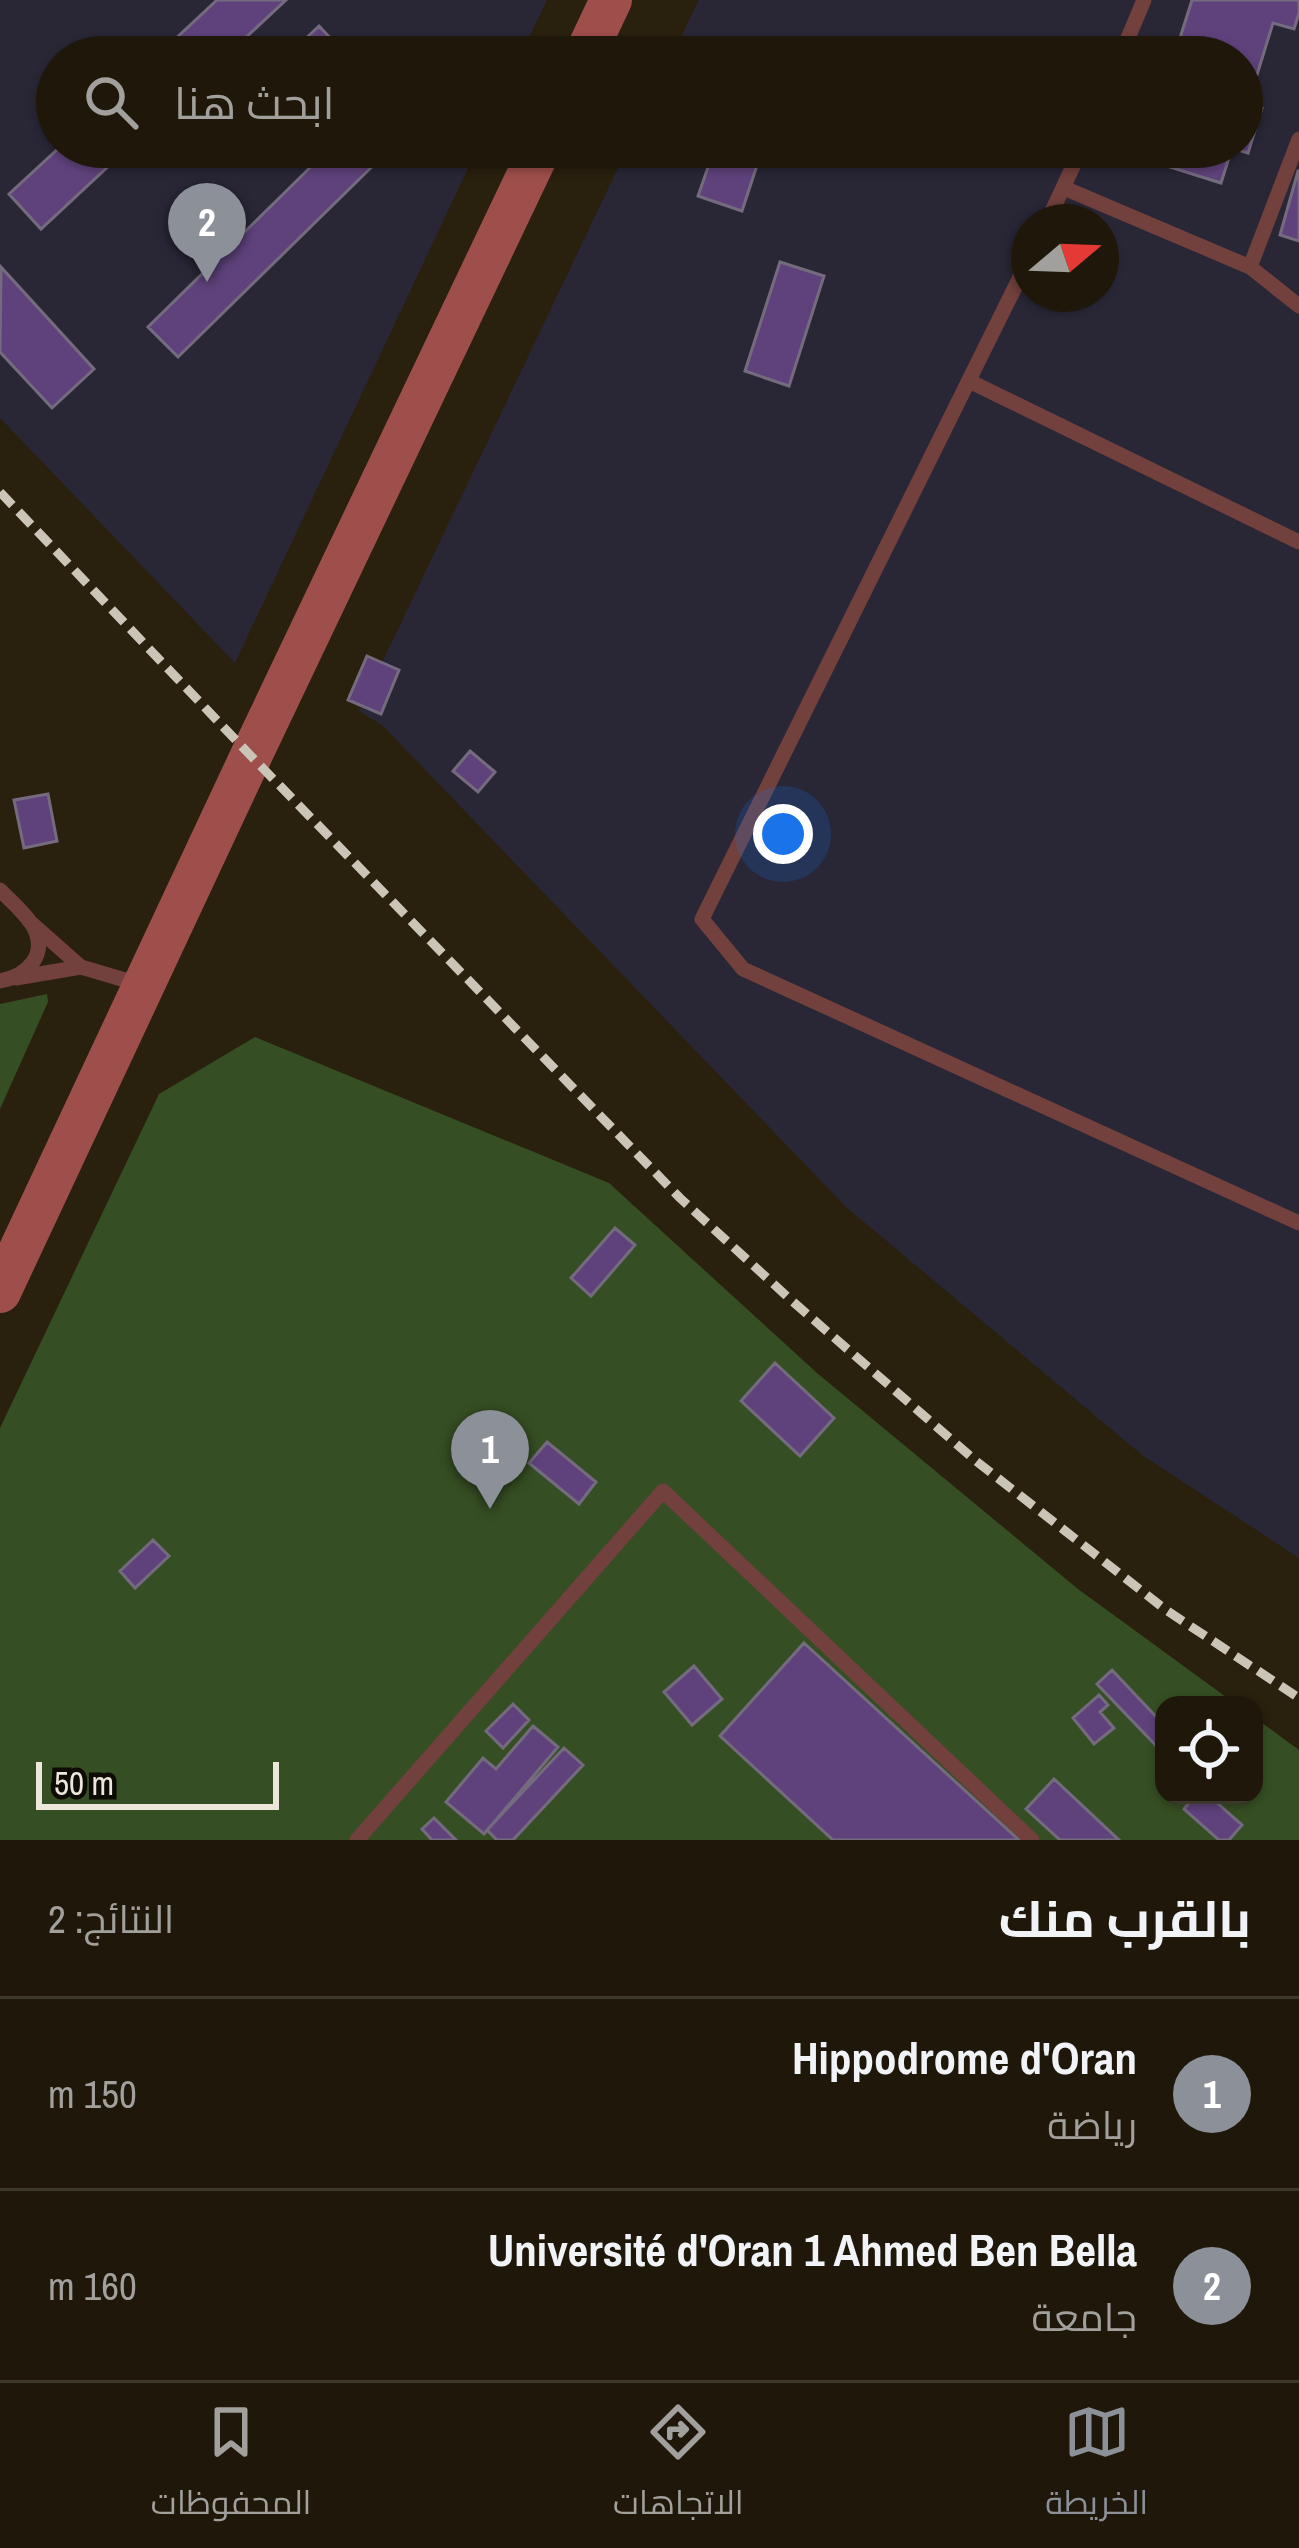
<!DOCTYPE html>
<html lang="ar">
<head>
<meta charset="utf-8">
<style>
  :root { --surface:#1f180a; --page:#2c2518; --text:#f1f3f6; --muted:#a1a09c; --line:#3c372b; --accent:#8c9099 }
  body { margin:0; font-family:"Archivo Narrow",Cairo,sans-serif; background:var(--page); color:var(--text); direction:rtl }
  .controls { position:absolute; right:36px; bottom:36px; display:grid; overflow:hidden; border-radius:24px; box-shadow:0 3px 9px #0004 }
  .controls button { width:108px; height:108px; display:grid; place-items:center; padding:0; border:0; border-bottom:3px solid var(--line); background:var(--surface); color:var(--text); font:60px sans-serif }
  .compass { position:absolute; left:1011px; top:204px; width:108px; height:108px; border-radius:50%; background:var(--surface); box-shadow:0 3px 9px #0004; rotate:71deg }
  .scale { position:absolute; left:36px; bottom:30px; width:243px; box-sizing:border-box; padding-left:12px; border:6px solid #ece6db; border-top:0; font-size:33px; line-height:42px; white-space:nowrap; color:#ece6db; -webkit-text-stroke:9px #0e0a04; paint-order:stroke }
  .you { position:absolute; left:783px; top:834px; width:42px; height:42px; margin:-30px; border:9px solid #fff; border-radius:50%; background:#1a73e8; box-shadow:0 0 0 18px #1a73e833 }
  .badge { display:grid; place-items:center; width:78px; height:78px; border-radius:50%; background:var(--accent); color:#fff; font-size:39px; font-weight:700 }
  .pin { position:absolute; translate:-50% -99px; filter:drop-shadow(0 3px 6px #0008) }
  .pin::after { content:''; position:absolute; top:63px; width:42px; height:36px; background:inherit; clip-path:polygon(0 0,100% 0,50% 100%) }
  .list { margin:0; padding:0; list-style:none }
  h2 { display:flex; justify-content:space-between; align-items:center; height:156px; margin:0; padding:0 48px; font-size:51px }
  h2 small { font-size:39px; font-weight:400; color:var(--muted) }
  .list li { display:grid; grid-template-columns:78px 1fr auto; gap:36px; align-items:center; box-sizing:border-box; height:192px; padding:0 48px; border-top:3px solid var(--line) }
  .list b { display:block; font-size:45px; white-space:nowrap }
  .list p { margin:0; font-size:39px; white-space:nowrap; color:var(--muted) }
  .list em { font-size:39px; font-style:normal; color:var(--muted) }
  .icon { flex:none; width:66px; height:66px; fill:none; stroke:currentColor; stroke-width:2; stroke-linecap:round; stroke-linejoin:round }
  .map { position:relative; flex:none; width:1299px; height:1840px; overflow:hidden; direction:ltr }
  .search { position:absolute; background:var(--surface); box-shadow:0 3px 9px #0004; left:36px; right:36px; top:36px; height:132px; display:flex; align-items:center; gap:30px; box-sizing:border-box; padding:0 42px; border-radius:66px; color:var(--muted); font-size:45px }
  .sheet { height:540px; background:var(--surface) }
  nav { display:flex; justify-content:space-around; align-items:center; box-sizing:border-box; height:168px; border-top:3px solid var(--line); background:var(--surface); font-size:33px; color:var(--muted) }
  nav a { display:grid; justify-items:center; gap:6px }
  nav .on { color:var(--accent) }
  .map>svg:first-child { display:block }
  .education { fill:#292636; fill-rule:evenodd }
  .green { fill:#364e23 }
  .building { fill:#5f427c; stroke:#746b7f; stroke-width:3 }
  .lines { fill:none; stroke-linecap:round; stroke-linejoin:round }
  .service { stroke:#72403d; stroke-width:15 }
  .secondary { stroke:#9f4f4b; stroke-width:42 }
  .rail { stroke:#cbc5b8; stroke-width:9; stroke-dasharray:18 9; stroke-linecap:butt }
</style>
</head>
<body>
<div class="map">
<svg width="1299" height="1840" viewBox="0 0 1299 1840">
  <rect width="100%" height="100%" fill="#29200e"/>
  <!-- education -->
  <path class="education" d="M 0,0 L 547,0 L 520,57 L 57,57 L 57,147 L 478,147 L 235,663 L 0,418 Z
    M 699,0 L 1299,0 L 1299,1558 L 1142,1455 L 846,1207 L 382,725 L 359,711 L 628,147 L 1242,147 L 1242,57 L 671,57 ZM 1029,222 L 1101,222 L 1101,294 L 1029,294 Z"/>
  <!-- green -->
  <path class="green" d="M 47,994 L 48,1002 L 0,1109 L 0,1004 Z
    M 255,1037 L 609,1183 L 817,1373 L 1078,1589 L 1237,1705 L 1164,1705 L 1164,1795 L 1254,1795 L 1254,1717 L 1299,1750 L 1299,1840 L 0,1840 L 0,1428 L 159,1094 Z"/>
  <!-- building -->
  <path class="building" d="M 217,0 L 286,0 L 225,57 L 156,57 Z
    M 1192,0 L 1299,0 L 1299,13 L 1294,29 L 1273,23 L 1248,104 L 1262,108 L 1248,153 L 1232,148 L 1221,183 L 1151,161 L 1155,147 L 1242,147 L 1242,57 L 1174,57 Z
    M 319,26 L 348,57 L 286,57 Z
    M 60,147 L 129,147 L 41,229 L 9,194 Z
    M 331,147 L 392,147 L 178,357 L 148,327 Z
    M 715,147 L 763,147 L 742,211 L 698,196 Z
    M 1298,171 L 1299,171 L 1299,241 L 1280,235 Z
    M 780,262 L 824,276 L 789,386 L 745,371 Z
    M 1,267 L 94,369 L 52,408 L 0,352 Z
    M 367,656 L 399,670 L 381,714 L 348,700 Z
    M 470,751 L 495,772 L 478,792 L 453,771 Z
    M 48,794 L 57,841 L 24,848 L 14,800 Z
    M 615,1228 L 635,1245 L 591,1296 L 571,1278 Z
    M 775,1363 L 834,1418 L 800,1456 L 741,1401 Z
    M 547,1442 L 596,1482 L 579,1504 L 529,1463 Z
    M 153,1540 L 169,1556 L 135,1588 L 120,1571 Z
    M 804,1643 L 1019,1840 L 833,1840 L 720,1736 Z
    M 694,1666 L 722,1699 L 692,1725 L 664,1692 Z
    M 1112,1670 L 1164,1725 L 1164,1754 L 1097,1684 Z
    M 1099,1695 L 1108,1705 L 1100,1712 L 1114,1728 L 1094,1744 L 1073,1718 Z
    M 513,1704 L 529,1720 L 503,1748 L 486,1731 Z
    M 533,1726 L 558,1747 L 484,1834 L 446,1802 L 483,1758 L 496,1769 Z
    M 564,1748 L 583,1765 L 513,1840 L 497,1840 L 487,1830 Z
    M 1054,1779 L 1119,1840 L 1060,1840 L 1026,1809 Z
    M 1195,1795 L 1208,1795 L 1242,1825 L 1229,1840 L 1219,1840 L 1184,1809 Z
    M 434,1818 L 456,1840 L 432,1840 L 422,1829 Z"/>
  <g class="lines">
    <!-- service -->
    <path class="service" d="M 1120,57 L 1144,0
      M 1064,188 L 1250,267 L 1299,306
      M 1047,222 L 1082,147
      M 1029,259 L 702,919 L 743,969 L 1299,1223
      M 1250,267 L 1299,139
      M 969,381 L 1299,542
      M 0,890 C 11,901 25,913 33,926 C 49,955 27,976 0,981
      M 81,967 L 142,985
      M 16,978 L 81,967 L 29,921
      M 357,1840 L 663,1491 L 1032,1840"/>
    <!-- secondary -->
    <path class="secondary" d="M 584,57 L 611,0
      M 0,1292 L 251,756 L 541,147"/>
    <!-- rail -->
    <path class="rail" d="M 0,492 L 251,756 L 680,1198 L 791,1300 L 976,1461 L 1166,1610 L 1299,1698"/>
  </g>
</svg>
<div class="controls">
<button><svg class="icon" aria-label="locate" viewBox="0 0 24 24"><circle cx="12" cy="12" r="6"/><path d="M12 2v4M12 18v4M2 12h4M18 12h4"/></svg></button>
</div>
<svg class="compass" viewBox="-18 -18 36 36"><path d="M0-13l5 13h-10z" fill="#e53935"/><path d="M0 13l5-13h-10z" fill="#a1a09c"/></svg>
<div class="scale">50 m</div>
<div class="you"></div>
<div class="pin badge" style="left:490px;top:1509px">1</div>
<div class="pin badge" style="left:207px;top:282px">2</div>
<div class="search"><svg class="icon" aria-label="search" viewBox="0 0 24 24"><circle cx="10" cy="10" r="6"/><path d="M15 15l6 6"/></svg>ابحث هنا</div>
</div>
<section class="sheet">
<h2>بالقرب منك<small>النتائج: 2</small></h2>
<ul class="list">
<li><span class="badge">1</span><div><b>Hippodrome d'Oran</b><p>رياضة</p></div><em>150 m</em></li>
<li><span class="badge">2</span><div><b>Université d'Oran 1 Ahmed Ben Bella</b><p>جامعة</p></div><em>160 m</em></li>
</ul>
</section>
<nav>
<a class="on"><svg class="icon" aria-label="map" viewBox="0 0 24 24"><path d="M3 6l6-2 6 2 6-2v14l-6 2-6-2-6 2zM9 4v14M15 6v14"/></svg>الخريطة</a>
<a><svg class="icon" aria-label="directions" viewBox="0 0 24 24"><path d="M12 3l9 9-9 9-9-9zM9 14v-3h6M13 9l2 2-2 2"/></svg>الاتجاهات</a>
<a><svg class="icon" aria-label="saved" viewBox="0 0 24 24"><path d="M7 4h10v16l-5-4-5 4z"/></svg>المحفوظات</a>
</nav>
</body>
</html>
